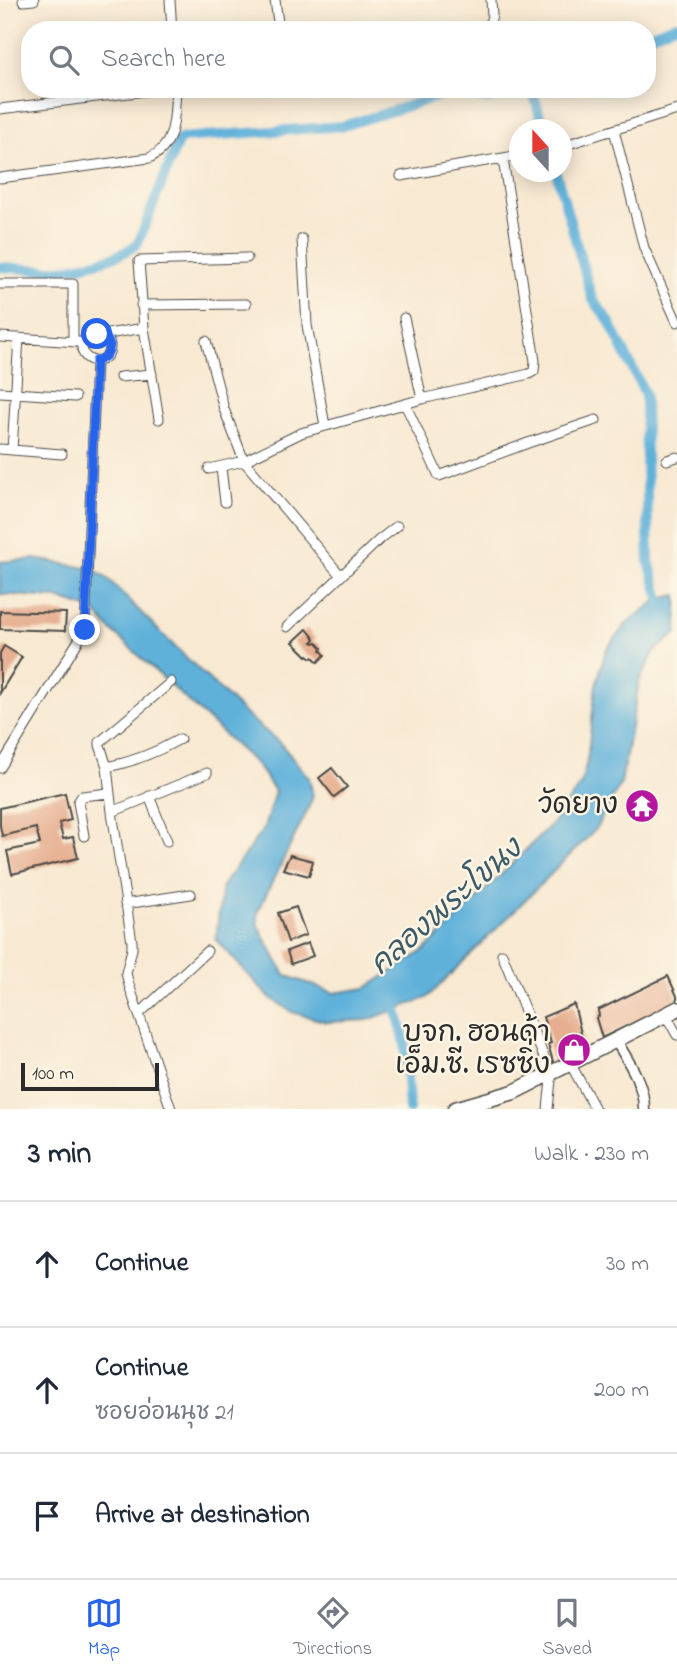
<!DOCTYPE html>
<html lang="en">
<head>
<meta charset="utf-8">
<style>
  :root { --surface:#fff; --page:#f6f6f7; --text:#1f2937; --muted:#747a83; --line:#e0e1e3; --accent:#2563eb }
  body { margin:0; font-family:"Indie Flower","Playpen Sans Thai",sans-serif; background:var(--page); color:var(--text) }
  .compass { position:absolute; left:509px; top:119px; width:63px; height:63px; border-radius:50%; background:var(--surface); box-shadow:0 4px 18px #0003; rotate:339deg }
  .scale { position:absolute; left:21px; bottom:18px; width:138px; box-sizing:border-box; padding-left:7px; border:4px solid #2b2b2b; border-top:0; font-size:19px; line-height:24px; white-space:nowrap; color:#2b2b2b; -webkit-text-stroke:5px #fcf5e5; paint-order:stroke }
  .stop { position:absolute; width:21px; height:21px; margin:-16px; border:5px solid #2563eb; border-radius:50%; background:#fff }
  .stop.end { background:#2563eb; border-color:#fff; box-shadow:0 2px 7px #0008 }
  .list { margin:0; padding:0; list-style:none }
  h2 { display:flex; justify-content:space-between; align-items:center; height:91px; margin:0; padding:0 28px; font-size:30px }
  h2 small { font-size:23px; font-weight:400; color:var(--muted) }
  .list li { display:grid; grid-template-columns:46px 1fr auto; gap:21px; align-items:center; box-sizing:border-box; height:126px; padding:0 28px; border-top:2px solid var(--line) }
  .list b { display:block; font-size:26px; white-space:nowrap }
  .list p { margin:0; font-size:23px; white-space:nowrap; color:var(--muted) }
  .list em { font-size:23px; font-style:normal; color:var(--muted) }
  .icon { flex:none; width:38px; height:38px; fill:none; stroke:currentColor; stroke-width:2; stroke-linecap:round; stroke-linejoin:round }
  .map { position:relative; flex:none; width:677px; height:1109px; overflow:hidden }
  .search { position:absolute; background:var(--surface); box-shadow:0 4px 18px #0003; left:21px; right:21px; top:21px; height:77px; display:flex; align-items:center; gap:18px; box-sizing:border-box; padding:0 24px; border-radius:28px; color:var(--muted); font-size:26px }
  .sheet { height:469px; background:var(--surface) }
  nav { display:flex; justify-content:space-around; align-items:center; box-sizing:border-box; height:98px; border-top:2px solid var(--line); background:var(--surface); font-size:19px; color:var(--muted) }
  nav a { display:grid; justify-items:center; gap:4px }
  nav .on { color:var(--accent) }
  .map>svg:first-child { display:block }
  .water { fill:#5fb1da; stroke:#456e82; stroke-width:2 }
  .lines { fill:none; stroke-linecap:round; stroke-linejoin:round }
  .canal { stroke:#5fb1da; stroke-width:10 }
  .building { fill:#e6ad8f }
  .minor-casing { stroke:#4a4844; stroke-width:11 }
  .tertiary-casing { stroke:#4a4844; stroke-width:13 }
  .primary-casing { stroke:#4a4844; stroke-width:17 }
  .minor { stroke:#fff; stroke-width:9 }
  .tertiary { stroke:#fff; stroke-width:10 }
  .primary { stroke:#fff; stroke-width:14 }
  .route { stroke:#2563eb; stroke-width:9 }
  .labels { text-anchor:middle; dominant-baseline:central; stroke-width:5; stroke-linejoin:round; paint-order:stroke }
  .poi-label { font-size:28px; fill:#2b2b2b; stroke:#fcf5e5; text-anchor:end }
  .water-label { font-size:30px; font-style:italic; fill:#3d5a68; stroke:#fcf5e5 }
</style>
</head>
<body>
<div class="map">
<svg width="677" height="1109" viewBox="0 0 677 1109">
  <rect width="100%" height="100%" fill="#fcf5e5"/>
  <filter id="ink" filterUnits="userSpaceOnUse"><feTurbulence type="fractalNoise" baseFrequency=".0143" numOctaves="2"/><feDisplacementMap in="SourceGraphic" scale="14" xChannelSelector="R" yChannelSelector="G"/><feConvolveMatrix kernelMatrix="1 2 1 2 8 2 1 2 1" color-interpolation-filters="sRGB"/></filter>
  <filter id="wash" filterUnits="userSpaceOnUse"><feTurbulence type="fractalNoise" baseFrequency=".00686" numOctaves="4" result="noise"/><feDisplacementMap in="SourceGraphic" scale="28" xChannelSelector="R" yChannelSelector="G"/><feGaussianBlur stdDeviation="1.57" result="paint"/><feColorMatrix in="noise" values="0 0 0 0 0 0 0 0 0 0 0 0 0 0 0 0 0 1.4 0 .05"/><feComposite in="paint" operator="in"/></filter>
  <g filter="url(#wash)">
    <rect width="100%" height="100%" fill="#f8e9d2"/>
    <!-- water -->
    <path class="water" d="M 35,559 L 93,569 L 109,580 L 170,642 L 245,714 L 280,743 L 309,778 L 313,796 L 307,811 L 258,911 L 258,926 L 285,975 L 334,993 L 366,988 L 425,950 L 552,824 L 581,784 L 587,761 L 596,685 L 606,650 L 627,623 L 659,599 L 677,595 L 677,633 L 654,652 L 639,682 L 621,783 L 595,830 L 427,998 L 368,1020 L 327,1022 L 292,1012 L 268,996 L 216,940 L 222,886 L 264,828 L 275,791 L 256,764 L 111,630 L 93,610 L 57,598 L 0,594 L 0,562 Z"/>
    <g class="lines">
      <!-- canal -->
      <path class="canal" d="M 647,36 L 677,24
        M 532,89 L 544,130
        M 556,172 L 592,298 L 609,321 L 645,394 L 646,458 L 649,562 L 664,612
        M 0,267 C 17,268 34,270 50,270 C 71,269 128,258 139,241 L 178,142 L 181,138 L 343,126 L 456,91 L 485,99 L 531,89
        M 394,999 L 405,1043 L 409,1109"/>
    </g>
    <g id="blocks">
      <!-- building -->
      <path class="building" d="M 0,611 L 66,613 L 65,631 L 0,629 Z
        M 307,629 L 315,639 L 312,642 L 314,643 L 317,642 L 322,648 L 321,650 L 325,655 L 318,662 L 313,657 L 312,658 L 308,655 L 307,656 L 293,642 Z
        M 4,646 L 22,657 L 0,693 L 0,653 Z
        M 332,768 L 347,787 L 334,797 L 319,778 Z
        M 65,793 L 71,820 L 59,823 L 63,839 L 73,837 L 78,858 L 12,874 L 7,851 L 40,844 L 36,828 L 2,836 L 0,826 L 0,808 Z
        M 290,855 L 313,861 L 309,876 L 283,869 Z
        M 296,907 L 306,935 L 288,942 L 278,913 Z
        M 308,943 L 313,956 L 291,964 L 287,951 Z
        M 668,976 L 677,996 L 677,1002 L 602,1038 L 596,1018 L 599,1016 L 598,1010 Z
        M 574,1004 L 585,1050 L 554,1065 L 548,1044 L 551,1043 L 543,1017 Z"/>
    </g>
  </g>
  <g filter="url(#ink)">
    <use href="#blocks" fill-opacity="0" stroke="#4a4844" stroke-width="2"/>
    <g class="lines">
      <!-- minor casing -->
      <g class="minor-casing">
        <path id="minor" d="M 170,0 L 172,30
          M 275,0 L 279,30
          M 23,1 L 34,0
          M 461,30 L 484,27 L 490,23 L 492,15 L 491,0
          M 0,109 L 161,89
          M 614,130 L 644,248 L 677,322
          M 562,146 L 677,110
          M 401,176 L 520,155
          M 0,178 L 149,158 C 177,146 174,115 176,89
          M 302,239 L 307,325 L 325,426
          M 0,284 L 73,284 L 73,342
          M 141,305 L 246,304
          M 404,318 L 422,399
          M 144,328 L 159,419
          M82 347a14 14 0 1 1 28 0a14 14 0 1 1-28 0Z
          M 102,335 L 144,328 L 139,261 L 247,258
          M 0,337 L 78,342
          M 19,338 L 12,450 L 62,454
          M 206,341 L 224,409 L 244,461 L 341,576
          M 120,377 L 152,374
          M 0,392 L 75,397
          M 405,404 L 439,476 L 528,443 L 596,420
          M 0,449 L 12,450
          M 667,460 L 677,457
          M 221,468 L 225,502
          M 209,469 L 244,461 L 301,433 L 422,399 L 529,374 L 534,371 L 535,361 L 503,159
          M 287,627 L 379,540 L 397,526
          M 107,767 C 133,762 157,752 180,739
          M 0,768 L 85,630 L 96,361
          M 149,796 L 167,841
          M 112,812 L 207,773
          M 84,836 L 78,802 L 82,796 L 109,793
          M 125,904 L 191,894
          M 502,954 L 550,1072 L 551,1080 L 548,1109
          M 139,1014 L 207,951
          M 666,1015 L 677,1035
          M 570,1063 L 595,1109
          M 171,1109 L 129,985 L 126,973 L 132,949 L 132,942 L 112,812 L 107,767 L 100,745 L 100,742 L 171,682"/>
      </g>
      <!-- tertiary casing -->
      <g class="tertiary-casing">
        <path id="tertiary" d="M 615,1039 C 628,1061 644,1083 644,1109"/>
      </g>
      <!-- primary casing -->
      <g class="primary-casing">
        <path id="primary" d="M 455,1109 L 514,1092 L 677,1009"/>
      </g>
      <!-- minor -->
      <use href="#minor" class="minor"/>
      <!-- tertiary -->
      <use href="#tertiary" class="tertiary"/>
      <!-- primary -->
      <use href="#primary" class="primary"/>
    </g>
  </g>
  <g class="lines" filter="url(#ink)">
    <!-- route -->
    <path class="route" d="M 85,630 L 96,361 C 105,359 109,354 110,345 L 106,337 L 97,334"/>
  </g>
  <!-- icons -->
  <defs>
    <g id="temple-disc" transform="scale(1.75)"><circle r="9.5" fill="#b5179e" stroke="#fcf5e5"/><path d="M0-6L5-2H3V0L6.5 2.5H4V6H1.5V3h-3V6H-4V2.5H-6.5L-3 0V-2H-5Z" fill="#fff"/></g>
    <g id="shop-disc" transform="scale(1.75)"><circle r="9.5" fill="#b5179e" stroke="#fcf5e5"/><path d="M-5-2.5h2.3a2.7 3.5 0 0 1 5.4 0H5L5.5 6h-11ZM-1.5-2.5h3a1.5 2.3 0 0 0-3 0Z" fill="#fff"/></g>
  </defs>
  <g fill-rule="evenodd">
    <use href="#temple-disc" x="642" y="806"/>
    <use href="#shop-disc" x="574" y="1050"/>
  </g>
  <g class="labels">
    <!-- poi labels -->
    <g class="poi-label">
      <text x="618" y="806">วัดยาง</text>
      <text x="550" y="1034">บจก. ฮอนด้า<tspan x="550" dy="32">เอ็ม.ซี. เรซซิ่ง</tspan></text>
    </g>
    <!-- water labels -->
    <g class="water-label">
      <text transform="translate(447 908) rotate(-41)">คลองพระโขนง</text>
    </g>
  </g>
</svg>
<svg class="compass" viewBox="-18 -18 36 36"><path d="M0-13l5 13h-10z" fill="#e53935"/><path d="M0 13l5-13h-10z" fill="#747a83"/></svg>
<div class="scale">100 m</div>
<div class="stop" style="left:97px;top:334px"></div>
<div class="stop end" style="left:85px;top:630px"></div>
<div class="search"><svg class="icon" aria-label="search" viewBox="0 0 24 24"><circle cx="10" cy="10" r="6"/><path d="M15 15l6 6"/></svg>Search here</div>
</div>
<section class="sheet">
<h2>3 min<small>Walk · 230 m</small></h2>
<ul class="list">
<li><svg class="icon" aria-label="ahead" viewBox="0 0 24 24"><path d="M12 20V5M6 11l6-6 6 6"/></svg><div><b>Continue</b></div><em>30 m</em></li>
<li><svg class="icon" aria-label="ahead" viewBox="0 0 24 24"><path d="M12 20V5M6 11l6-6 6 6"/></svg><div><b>Continue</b><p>ซอยอ่อนนุช 21</p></div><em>200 m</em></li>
<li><svg class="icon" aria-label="arrive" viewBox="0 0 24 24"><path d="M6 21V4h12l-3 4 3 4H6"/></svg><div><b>Arrive at destination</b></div></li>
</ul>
</section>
<nav>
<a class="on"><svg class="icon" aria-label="map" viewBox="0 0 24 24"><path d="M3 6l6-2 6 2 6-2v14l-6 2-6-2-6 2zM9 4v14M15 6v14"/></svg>Map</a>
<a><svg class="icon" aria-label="directions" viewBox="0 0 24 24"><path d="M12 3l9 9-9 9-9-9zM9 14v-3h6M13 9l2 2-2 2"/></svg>Directions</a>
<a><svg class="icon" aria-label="saved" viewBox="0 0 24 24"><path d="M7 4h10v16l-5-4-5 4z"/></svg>Saved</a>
</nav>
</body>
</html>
